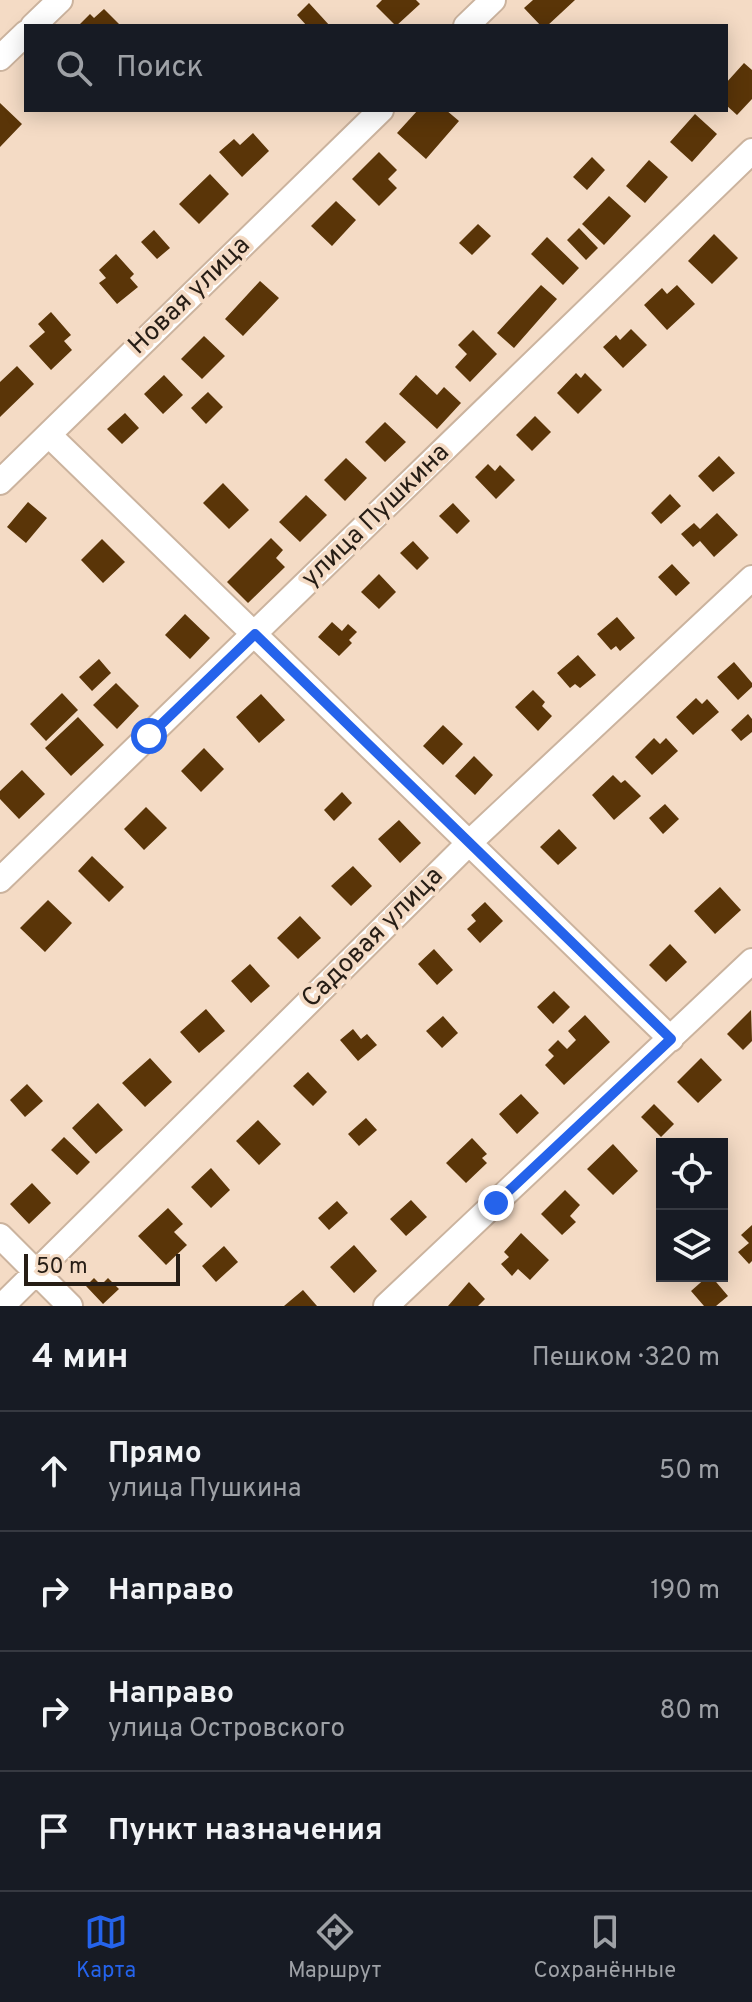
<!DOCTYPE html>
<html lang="ru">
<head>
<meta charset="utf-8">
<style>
  :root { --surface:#171b24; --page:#242831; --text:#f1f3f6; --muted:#9ea1a6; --line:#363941; --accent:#2563eb }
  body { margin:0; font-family:Overpass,sans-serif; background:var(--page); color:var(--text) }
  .controls { position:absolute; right:24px; bottom:24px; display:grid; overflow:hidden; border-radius:0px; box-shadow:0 4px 20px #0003 }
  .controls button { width:72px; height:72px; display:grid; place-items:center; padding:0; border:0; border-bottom:2px solid var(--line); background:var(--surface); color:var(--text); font:40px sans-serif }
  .scale { position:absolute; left:24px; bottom:20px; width:156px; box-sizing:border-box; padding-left:8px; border:4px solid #261d15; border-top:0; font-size:22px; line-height:28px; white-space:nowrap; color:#261d15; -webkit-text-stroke:6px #f4dbc5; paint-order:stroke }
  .stop { position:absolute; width:24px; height:24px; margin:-18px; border:6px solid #2563eb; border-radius:50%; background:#fff }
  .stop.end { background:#2563eb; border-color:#fff; box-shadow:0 2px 8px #0008 }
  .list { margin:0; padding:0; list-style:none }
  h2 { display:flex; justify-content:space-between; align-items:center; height:104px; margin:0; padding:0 32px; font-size:34px }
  h2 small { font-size:26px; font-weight:400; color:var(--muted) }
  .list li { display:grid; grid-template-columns:52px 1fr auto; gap:24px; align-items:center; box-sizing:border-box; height:120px; padding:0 32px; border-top:2px solid var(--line) }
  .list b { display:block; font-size:30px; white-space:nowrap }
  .list p { margin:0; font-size:26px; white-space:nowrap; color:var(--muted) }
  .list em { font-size:26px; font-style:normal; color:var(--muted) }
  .icon { flex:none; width:44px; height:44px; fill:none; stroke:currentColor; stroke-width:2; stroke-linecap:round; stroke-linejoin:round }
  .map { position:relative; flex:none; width:752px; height:1306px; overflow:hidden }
  .search { position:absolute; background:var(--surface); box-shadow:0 4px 20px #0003; left:24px; right:24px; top:24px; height:88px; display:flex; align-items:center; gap:20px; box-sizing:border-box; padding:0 28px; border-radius:0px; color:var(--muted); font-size:30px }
  .sheet { height:584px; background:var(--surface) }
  nav { display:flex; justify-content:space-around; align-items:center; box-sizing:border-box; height:112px; border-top:2px solid var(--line); background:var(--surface); font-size:22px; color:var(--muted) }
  nav a { display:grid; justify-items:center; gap:4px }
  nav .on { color:var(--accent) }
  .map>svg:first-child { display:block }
  .building { fill:#5a3508 }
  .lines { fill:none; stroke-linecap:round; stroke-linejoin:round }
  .minor-casing { stroke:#cbb39e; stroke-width:28 }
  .minor { stroke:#fff; stroke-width:24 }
  .route { stroke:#2563eb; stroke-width:10 }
  .labels { text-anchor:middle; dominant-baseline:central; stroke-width:8; stroke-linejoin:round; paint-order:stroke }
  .street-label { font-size:26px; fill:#261d15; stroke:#f4dbc5 }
</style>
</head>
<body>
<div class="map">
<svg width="752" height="1306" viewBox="0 0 752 1306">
  <rect width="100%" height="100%" fill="#f4dbc5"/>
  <!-- building -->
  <path class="building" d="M 382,0 L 416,0 L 420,4 L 396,26 L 376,6 Z
    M 533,0 L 575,0 L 547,26 L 541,26 L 524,8 Z
    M 309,3 L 330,26 L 307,26 L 297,15 Z
    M 104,9 L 121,26 L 80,24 L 90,14 L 94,18 Z
    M 744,63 L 752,70 L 752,99 L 737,115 L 726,105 L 726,83 Z
    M 0,103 L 22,124 L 0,147 Z
    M 418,110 L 446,110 L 459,121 L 426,159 L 397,133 Z
    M 695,114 L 717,134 L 692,162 L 670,142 Z
    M 253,133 L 269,151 L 242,177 L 219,152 L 234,139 L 240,145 Z
    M 379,152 L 397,170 L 388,179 L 397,188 L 379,206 L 352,179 Z
    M 592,157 L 605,170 L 587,190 L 573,177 Z
    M 649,160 L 668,177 L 645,203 L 626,186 Z
    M 210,174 L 229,194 L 199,224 L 179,204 Z
    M 609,196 L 631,216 L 604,245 L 582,224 Z
    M 336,201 L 356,220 L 332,246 L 311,226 Z
    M 478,224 L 491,236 L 472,255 L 459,243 Z
    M 579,228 L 598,248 L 586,260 L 567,240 Z
    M 154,230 L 170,248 L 157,259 L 141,242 Z
    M 714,234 L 738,258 L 712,284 L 688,261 Z
    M 547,237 L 579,268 L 563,285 L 531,254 Z
    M 116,254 L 134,274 L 130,278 L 138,287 L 117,304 L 99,283 L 106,278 L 99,270 Z
    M 260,281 L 279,298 L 243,336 L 225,319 Z
    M 541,285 L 557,299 L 514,348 L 497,333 Z
    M 677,285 L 695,304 L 667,330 L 644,305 L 662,288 L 667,294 Z
    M 51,312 L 71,335 L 64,341 L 72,350 L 51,370 L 29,346 L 45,332 L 38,324 Z
    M 631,329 L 647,345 L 623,368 L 603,347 L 616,335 L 620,340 Z
    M 473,330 L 497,354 L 470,382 L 455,367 L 467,354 L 458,345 Z
    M 204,336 L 225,356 L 202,379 L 181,359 Z
    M 17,366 L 34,384 L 0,417 L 0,382 Z
    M 576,373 L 581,378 L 585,373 L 602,390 L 578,414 L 557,393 Z
    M 164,375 L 183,395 L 163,414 L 144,394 Z
    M 416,375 L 437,395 L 444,387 L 461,403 L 437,429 L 399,394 Z
    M 208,392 L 223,407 L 206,424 L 191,408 Z
    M 125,413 L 139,428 L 122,444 L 107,429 Z
    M 535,416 L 551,432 L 532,451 L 516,435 Z
    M 385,422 L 406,442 L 385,462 L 365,442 Z
    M 719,456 L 735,473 L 713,492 L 698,476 Z
    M 346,458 L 367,478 L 345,501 L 324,480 Z
    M 488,464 L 495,471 L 500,465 L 515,480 L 496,499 L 475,477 Z
    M 223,483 L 249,510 L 229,529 L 203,503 Z
    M 670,494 L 681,506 L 661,524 L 651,513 Z
    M 306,495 L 327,515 L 300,542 L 279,522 Z
    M 28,502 L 47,518 L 26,543 L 7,527 Z
    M 453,503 L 470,521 L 457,534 L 439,516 Z
    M 717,513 L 738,535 L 714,557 L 700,541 L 693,547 L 681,534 L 694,523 L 700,529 Z
    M 271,538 L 283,550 L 276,558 L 285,567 L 248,603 L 227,582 Z
    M 102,539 L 125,562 L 103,583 L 81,560 Z
    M 413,541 L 429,558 L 417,570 L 400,553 Z
    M 672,564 L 690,583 L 676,596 L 658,577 Z
    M 379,574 L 396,592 L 379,609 L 361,592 Z
    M 185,614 L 210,638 L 190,659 L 165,635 Z
    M 617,617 L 635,638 L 620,651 L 616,646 L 611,650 L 597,634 Z
    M 332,622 L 342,631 L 348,624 L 357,632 L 349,640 L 352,643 L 339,656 L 318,637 Z
    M 578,655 L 596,675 L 580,688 L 575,684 L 570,688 L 557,673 Z
    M 99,659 L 111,673 L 92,691 L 79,677 Z
    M 734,662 L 752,683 L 752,687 L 738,700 L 717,677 Z
    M 116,683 L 139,706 L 117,729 L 93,705 Z
    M 533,690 L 545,702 L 542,706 L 552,716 L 538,731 L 515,707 Z
    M 62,693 L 78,710 L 46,741 L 30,724 Z
    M 261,694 L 285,720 L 259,743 L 236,717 Z
    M 696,698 L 702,704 L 707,699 L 719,712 L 693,735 L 676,717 Z
    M 748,714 L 752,719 L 752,732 L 741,741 L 731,730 Z
    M 78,717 L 104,745 L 71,776 L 45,748 Z
    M 443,725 L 463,744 L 443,765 L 423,746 Z
    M 654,738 L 660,744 L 666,738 L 678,751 L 652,775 L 635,757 Z
    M 204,748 L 224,769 L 201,792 L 181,771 Z
    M 474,756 L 493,775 L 475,795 L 455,776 Z
    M 22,770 L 45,794 L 19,819 L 0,799 L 0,791 Z
    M 613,775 L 621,783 L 625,780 L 641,796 L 614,820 L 592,795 Z
    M 342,792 L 352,803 L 334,821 L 324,810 Z
    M 665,804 L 679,819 L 663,834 L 649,818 Z
    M 146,807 L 167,828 L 144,850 L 124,829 Z
    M 399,820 L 421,843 L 400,863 L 378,839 Z
    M 559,829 L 577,848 L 558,865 L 540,847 Z
    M 92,856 L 124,887 L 109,902 L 78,871 Z
    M 353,866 L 372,886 L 351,906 L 331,886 Z
    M 720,887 L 741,910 L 715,934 L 694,911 Z
    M 48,900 L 72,923 L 45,952 L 20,928 Z
    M 485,902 L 503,921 L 480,943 L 467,929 L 476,921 L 471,915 Z
    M 300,916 L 321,938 L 298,959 L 277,938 Z
    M 670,944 L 687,962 L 666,982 L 649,965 Z
    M 434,949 L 453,970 L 437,985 L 418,964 Z
    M 250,964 L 270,986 L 251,1003 L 231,981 Z
    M 554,991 L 570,1007 L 553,1024 L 537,1007 Z
    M 206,1009 L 225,1031 L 199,1053 L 180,1032 Z
    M 751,1010 L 752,1041 L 743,1050 L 727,1034 Z
    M 585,1015 L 610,1042 L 564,1085 L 545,1065 L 554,1056 L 548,1050 L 558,1040 L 567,1049 L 576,1040 L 568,1031 Z
    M 443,1016 L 458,1033 L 442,1048 L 426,1031 Z
    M 353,1029 L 361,1039 L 367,1034 L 377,1045 L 358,1061 L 340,1040 Z
    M 150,1058 L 172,1082 L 145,1107 L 122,1083 Z
    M 701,1058 L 722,1080 L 698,1103 L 677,1082 Z
    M 308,1072 L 327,1092 L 313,1106 L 293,1086 Z
    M 27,1084 L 43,1101 L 25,1117 L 10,1100 Z
    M 521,1094 L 539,1113 L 517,1134 L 499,1114 Z
    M 98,1103 L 123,1130 L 96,1154 L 72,1128 Z
    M 654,1104 L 674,1124 L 661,1137 L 641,1117 Z
    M 366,1118 L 377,1130 L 359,1146 L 348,1134 Z
    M 258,1120 L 281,1144 L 259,1165 L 236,1141 Z
    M 64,1137 L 90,1162 L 77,1175 L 51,1150 Z
    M 472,1138 L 487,1154 L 482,1158 L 487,1163 L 466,1183 L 446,1163 Z
    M 613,1144 L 638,1171 L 613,1195 L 587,1169 Z
    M 211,1168 L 230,1190 L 211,1208 L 191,1187 Z
    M 32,1183 L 51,1203 L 29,1224 L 10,1204 Z
    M 565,1190 L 580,1205 L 570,1216 L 576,1222 L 562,1235 L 541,1214 Z
    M 411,1200 L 427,1217 L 406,1236 L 390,1219 Z
    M 337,1201 L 348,1213 L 329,1230 L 318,1218 Z
    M 168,1208 L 183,1224 L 174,1232 L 187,1245 L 166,1265 L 138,1236 Z
    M 752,1225 L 752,1261 L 749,1264 L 738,1252 L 749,1243 L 741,1235 Z
    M 521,1233 L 549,1260 L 530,1280 L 518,1269 L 512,1276 L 501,1264 L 509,1257 L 504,1252 Z
    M 354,1245 L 377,1271 L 354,1293 L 330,1267 Z
    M 224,1246 L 238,1262 L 216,1282 L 202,1266 Z
    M 708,1276 L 711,1276 L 728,1296 L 716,1306 L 704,1306 L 691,1291 Z
    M 94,1278 L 101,1285 L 108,1278 L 119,1289 L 103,1304 L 86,1286 Z
    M 469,1282 L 485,1299 L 478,1306 L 448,1306 Z
    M 303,1290 L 317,1306 L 284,1306 Z"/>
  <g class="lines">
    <!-- minor casing -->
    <g class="minor-casing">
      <path id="minor" d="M 33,26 L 60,0
        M 466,26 L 493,0
        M 0,58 L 26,33
        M 49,435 L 671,1039
        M 0,482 L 381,110
        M 0,880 L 752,151
        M 0,1236 L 70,1306
        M 2,1306 L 470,842 L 752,578
        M 386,1306 L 752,961"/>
    </g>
    <!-- minor -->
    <use href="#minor" class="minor"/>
  </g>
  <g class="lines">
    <!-- route -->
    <path class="route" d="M 149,736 L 255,634 L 671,1039 L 496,1203"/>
  </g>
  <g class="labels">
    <!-- street labels -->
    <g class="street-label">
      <text transform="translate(190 296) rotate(-44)">Новая улица</text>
      <text transform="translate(376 516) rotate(-44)">улица Пушкина</text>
      <text transform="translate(373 938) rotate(-45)">Садовая улица</text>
    </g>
  </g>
</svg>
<div class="controls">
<button><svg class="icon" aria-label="locate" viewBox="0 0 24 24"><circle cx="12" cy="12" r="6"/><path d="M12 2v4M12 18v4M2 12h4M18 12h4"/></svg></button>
<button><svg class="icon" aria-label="layers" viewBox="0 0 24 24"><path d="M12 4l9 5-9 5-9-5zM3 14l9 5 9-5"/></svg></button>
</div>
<div class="scale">50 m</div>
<div class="stop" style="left:149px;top:736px"></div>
<div class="stop end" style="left:496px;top:1203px"></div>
<div class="search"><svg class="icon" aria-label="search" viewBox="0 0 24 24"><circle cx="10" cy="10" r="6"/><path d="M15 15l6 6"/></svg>Поиск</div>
</div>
<section class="sheet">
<h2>4 мин<small>Пешком · 320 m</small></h2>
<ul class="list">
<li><svg class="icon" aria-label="ahead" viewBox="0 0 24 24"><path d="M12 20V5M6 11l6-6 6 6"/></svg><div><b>Прямо</b><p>улица Пушкина</p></div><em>50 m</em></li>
<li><svg class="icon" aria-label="right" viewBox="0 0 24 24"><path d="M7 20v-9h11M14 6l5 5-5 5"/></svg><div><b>Направо</b></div><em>190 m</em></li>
<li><svg class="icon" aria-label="right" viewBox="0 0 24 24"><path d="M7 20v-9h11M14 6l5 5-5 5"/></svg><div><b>Направо</b><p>улица Островского</p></div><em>80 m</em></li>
<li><svg class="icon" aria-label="arrive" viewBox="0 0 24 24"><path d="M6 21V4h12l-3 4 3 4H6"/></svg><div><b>Пункт назначения</b></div></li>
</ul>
</section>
<nav>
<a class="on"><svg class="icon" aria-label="map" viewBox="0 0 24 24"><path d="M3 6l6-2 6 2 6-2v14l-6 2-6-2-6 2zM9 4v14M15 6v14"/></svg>Карта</a>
<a><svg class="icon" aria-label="directions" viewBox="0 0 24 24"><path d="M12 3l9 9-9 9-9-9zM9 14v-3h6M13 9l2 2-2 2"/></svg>Маршрут</a>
<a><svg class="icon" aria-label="saved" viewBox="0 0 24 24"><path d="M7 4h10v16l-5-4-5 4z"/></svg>Сохранённые</a>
</nav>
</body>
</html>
